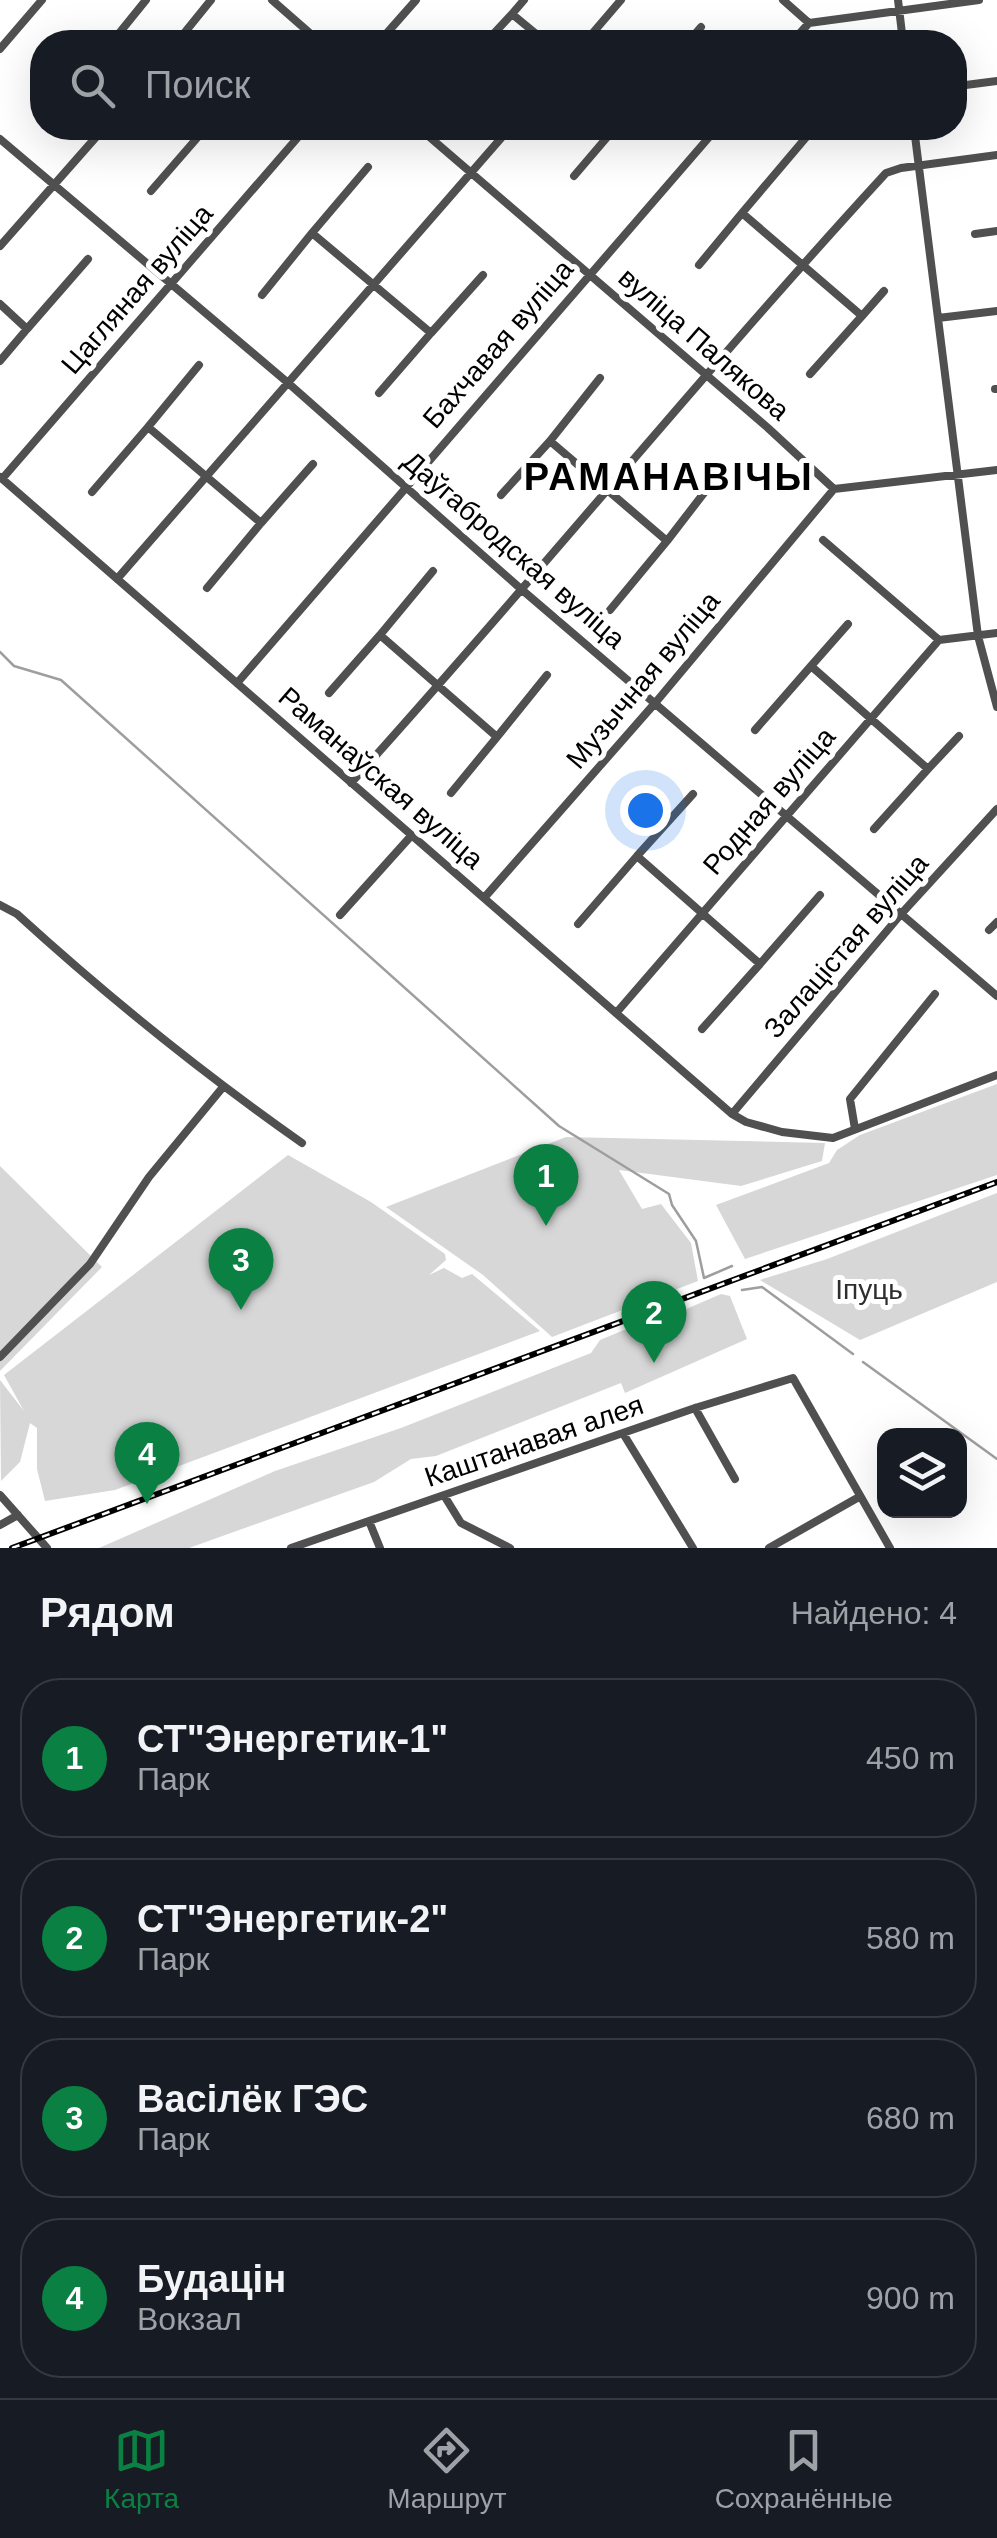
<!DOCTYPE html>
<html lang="ru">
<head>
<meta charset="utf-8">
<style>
  :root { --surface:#171b24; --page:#242831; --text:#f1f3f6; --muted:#9ea1a6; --line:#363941; --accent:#0b8043 }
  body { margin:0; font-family:Arial,sans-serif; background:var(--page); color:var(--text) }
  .controls { position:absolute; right:30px; bottom:30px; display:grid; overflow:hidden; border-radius:20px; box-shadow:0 10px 40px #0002 }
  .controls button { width:90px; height:90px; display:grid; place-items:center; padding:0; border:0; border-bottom:2px solid var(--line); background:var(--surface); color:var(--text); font:50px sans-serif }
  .you { position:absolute; left:645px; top:810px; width:35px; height:35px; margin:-25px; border:8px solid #fff; border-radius:50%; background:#1a73e8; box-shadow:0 0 0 15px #1a73e833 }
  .badge { display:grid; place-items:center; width:65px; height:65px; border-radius:50%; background:var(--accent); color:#fff; font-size:32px; font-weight:700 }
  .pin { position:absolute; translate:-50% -82px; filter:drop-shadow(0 2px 5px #0008) }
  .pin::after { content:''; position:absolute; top:52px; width:35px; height:30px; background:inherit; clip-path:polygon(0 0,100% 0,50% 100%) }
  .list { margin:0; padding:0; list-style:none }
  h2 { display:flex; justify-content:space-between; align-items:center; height:130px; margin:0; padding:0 40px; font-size:42px }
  h2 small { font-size:32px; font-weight:400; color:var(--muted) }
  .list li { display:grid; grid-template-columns:65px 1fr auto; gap:30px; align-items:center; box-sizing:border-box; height:160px; margin:0 20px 20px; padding:0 20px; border:2px solid var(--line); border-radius:40px }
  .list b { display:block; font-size:38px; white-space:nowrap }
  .list p { margin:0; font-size:32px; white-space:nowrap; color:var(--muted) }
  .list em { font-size:32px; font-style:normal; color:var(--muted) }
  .icon { flex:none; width:55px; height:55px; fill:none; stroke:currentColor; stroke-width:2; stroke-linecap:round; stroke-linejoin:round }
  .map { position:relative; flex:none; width:997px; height:1548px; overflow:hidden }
  .search { position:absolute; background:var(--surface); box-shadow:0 10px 40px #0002; left:30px; right:30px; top:30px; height:110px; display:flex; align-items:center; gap:25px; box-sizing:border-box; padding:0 35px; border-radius:40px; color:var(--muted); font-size:38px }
  .sheet { height:850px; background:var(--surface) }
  nav { display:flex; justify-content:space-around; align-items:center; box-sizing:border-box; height:140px; border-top:2px solid var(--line); background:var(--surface); font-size:28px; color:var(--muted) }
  nav a { display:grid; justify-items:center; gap:5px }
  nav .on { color:var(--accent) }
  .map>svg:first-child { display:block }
  .green { fill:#d7d7d7 }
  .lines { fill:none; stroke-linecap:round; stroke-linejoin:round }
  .stream { stroke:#9e9e9e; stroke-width:2.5 }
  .minor { stroke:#505050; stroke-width:8 }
  .rail-casing { stroke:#000; stroke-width:6 }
  .rail { stroke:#fff; stroke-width:2.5; stroke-dasharray:8; stroke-linecap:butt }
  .labels { text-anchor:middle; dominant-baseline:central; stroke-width:10; stroke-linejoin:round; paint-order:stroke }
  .street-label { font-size:28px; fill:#000; stroke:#fff }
  .park-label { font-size:28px; fill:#2e2e2e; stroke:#fff }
  .district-label { font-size:38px; font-weight:bold; letter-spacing:2.5px; fill:#000; stroke:#fff }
</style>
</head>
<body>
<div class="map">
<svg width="997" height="1548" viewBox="0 0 997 1548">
  <rect width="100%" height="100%" fill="#fff"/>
  <!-- green -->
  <path class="green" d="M 997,1084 L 997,1175 L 745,1259 L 716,1205 L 829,1163 L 837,1150 L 860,1135 Z
    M 566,1137 L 825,1143 L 822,1161 L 741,1186 L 619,1170 L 642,1209 L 661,1204 L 691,1243 L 698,1281 L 552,1337 L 483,1275 L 386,1207 Z
    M 288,1155 L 371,1202 L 445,1254 L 446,1260 L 429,1275 L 444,1268 L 462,1278 L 472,1274 L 540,1331 L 115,1490 L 45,1501 L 37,1469 L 37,1428 L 30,1423 L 20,1462 L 1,1481 L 0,1380 L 24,1411 L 4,1375 Z
    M 0,1166 L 102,1267 L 0,1371 Z
    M 997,1193 L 997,1282 L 860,1340 L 760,1280 L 827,1259 Z
    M 721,1294 L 730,1296 L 747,1339 L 625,1393 L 621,1383 L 436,1456 L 411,1459 L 374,1482 L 189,1548 L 99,1548 L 275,1471 L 401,1428 L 591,1353 L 600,1340 L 636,1325 L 640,1329 Z"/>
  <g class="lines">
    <!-- stream -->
    <path class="stream" d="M 0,652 L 14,666 L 61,680 L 559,1126 L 669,1194 L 672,1205 L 696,1241 L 704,1278 L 732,1266
      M 742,1290 L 762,1287 L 853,1354
      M 863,1362 L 997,1459"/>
    <!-- minor -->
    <path class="minor" d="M 272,0 L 320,42
      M 783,0 L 809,23 L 979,0
      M 898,0 L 903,42
      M 512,14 L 524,0
      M 112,42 L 146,0
      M 177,42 L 211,0
      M 379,42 L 416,0
      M 486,42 L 512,14 L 546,42
      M 585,42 L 621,0
      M 688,42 L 701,27
      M 792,42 L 809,23
      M 0,49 L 42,0
      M 958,86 L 997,81
      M 419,128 L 768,428 L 834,489 L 997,470
      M 914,128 L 978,636 L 997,707
      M 0,139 L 287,382 L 521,589 L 997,996
      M 574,176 L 615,128
      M 151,191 L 204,130 L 201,128
      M 742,213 L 814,128
      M 312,233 L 368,167
      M 975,234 L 997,231
      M 0,246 L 104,128
      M 699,265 L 742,213 L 862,316 L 810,374
      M 262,295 L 312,233 L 431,333 L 379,393
      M 0,304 L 27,329 L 0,361
      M 862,316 L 884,291
      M 938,318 L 997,311
      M 27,329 L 88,259
      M 431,333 L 483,275
      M 995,389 L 997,389
      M 148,427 L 199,365
      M 550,441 L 600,378
      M 0,477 L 732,1114 L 746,1122 L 782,1132 L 833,1138 L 997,1075
      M 2,479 L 306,128
      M 92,492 L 148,427 L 261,523 L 207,588
      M 501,495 L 550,441 L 667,541 L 610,610
      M 261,523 L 313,464
      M 823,540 L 939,640
      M 667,541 L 714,480
      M 117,579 L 510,128
      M 380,635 L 433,571
      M 811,666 L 848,624
      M 238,682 L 717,128
      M 329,693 L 380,635 L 497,737 L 451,793
      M 755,730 L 811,666 L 928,769 L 874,829
      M 497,737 L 547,675
      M 928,769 L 959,736
      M 351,783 C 533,582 703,372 886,173 L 901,168 L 997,155
      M 637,856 L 693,794
      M 484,898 L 656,702 L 834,489
      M 0,905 L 17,914 C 108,997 201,1072 302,1143
      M 340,915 L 411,836
      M 578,924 L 637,856 L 760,964 L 702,1029
      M 989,930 L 997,922
      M 760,964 L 820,895
      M 617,1012 L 939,640 L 997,633
      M 732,1114 L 902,913 L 997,809
      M 855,1129 L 850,1099 L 935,994
      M 0,1357 L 90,1264 L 149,1177 L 223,1087
      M 695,1408 L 735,1479
      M 624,1435 L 693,1548
      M 0,1495 L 47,1548
      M 445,1497 L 461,1523 L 510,1548
      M 369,1521 L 380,1548
      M 0,1525 L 18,1515
      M 291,1548 L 695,1408 L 793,1378 L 890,1548
      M 769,1548 L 859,1497"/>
    <!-- rail casing -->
    <g class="rail-casing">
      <path id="rail" d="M 12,1548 L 997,1182"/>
    </g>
    <!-- rail -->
    <use href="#rail" class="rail"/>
  </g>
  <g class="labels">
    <!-- street labels -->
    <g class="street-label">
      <text transform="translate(137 289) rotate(-49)">Цагляная вуліца</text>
      <text transform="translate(498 344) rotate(-49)">Бахчавая вуліца</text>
      <text transform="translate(704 344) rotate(41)">вуліца Палякова</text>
      <text transform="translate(514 550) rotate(41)">Даўгабродская вуліца</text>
      <text transform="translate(643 680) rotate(-50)">Музычная вуліца</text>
      <text transform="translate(381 778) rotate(41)">Раманаўская вуліца</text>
      <text transform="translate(769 801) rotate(-49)">Родная вуліца</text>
      <text transform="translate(846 946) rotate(-49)">Залацістая вуліца</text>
      <text transform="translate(534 1441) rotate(-19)">Каштанавая алея</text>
    </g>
    <!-- park labels -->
    <g class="park-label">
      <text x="869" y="1289">Іпуць</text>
    </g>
    <!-- district labels -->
    <g class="district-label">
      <text x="669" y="477">РАМАНАВІЧЫ</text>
    </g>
  </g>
</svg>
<div class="controls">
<button><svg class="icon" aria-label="layers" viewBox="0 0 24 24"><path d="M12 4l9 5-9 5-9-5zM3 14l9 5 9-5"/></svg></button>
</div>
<div class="you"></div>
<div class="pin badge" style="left:546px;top:1226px">1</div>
<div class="pin badge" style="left:654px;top:1363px">2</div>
<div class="pin badge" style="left:241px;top:1310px">3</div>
<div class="pin badge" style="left:147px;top:1504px">4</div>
<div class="search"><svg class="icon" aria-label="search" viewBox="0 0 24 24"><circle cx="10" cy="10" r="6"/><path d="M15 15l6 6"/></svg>Поиск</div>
</div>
<section class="sheet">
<h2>Рядом<small>Найдено: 4</small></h2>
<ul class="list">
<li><span class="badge">1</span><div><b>СТ&quot;Энергетик-1&quot;</b><p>Парк</p></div><em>450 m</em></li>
<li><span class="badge">2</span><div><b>СТ&quot;Энергетик-2&quot;</b><p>Парк</p></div><em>580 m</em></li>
<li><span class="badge">3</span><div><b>Васілёк ГЭС</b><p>Парк</p></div><em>680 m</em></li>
<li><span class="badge">4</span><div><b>Будацін</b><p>Вокзал</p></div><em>900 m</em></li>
</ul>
</section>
<nav>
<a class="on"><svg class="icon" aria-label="map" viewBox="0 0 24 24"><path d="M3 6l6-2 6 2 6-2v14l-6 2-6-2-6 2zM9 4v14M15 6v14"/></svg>Карта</a>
<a><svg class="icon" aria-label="directions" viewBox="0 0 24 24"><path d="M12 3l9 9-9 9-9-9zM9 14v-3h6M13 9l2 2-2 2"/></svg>Маршрут</a>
<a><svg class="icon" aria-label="saved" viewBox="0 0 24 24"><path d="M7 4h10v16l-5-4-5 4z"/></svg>Сохранённые</a>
</nav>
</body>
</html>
